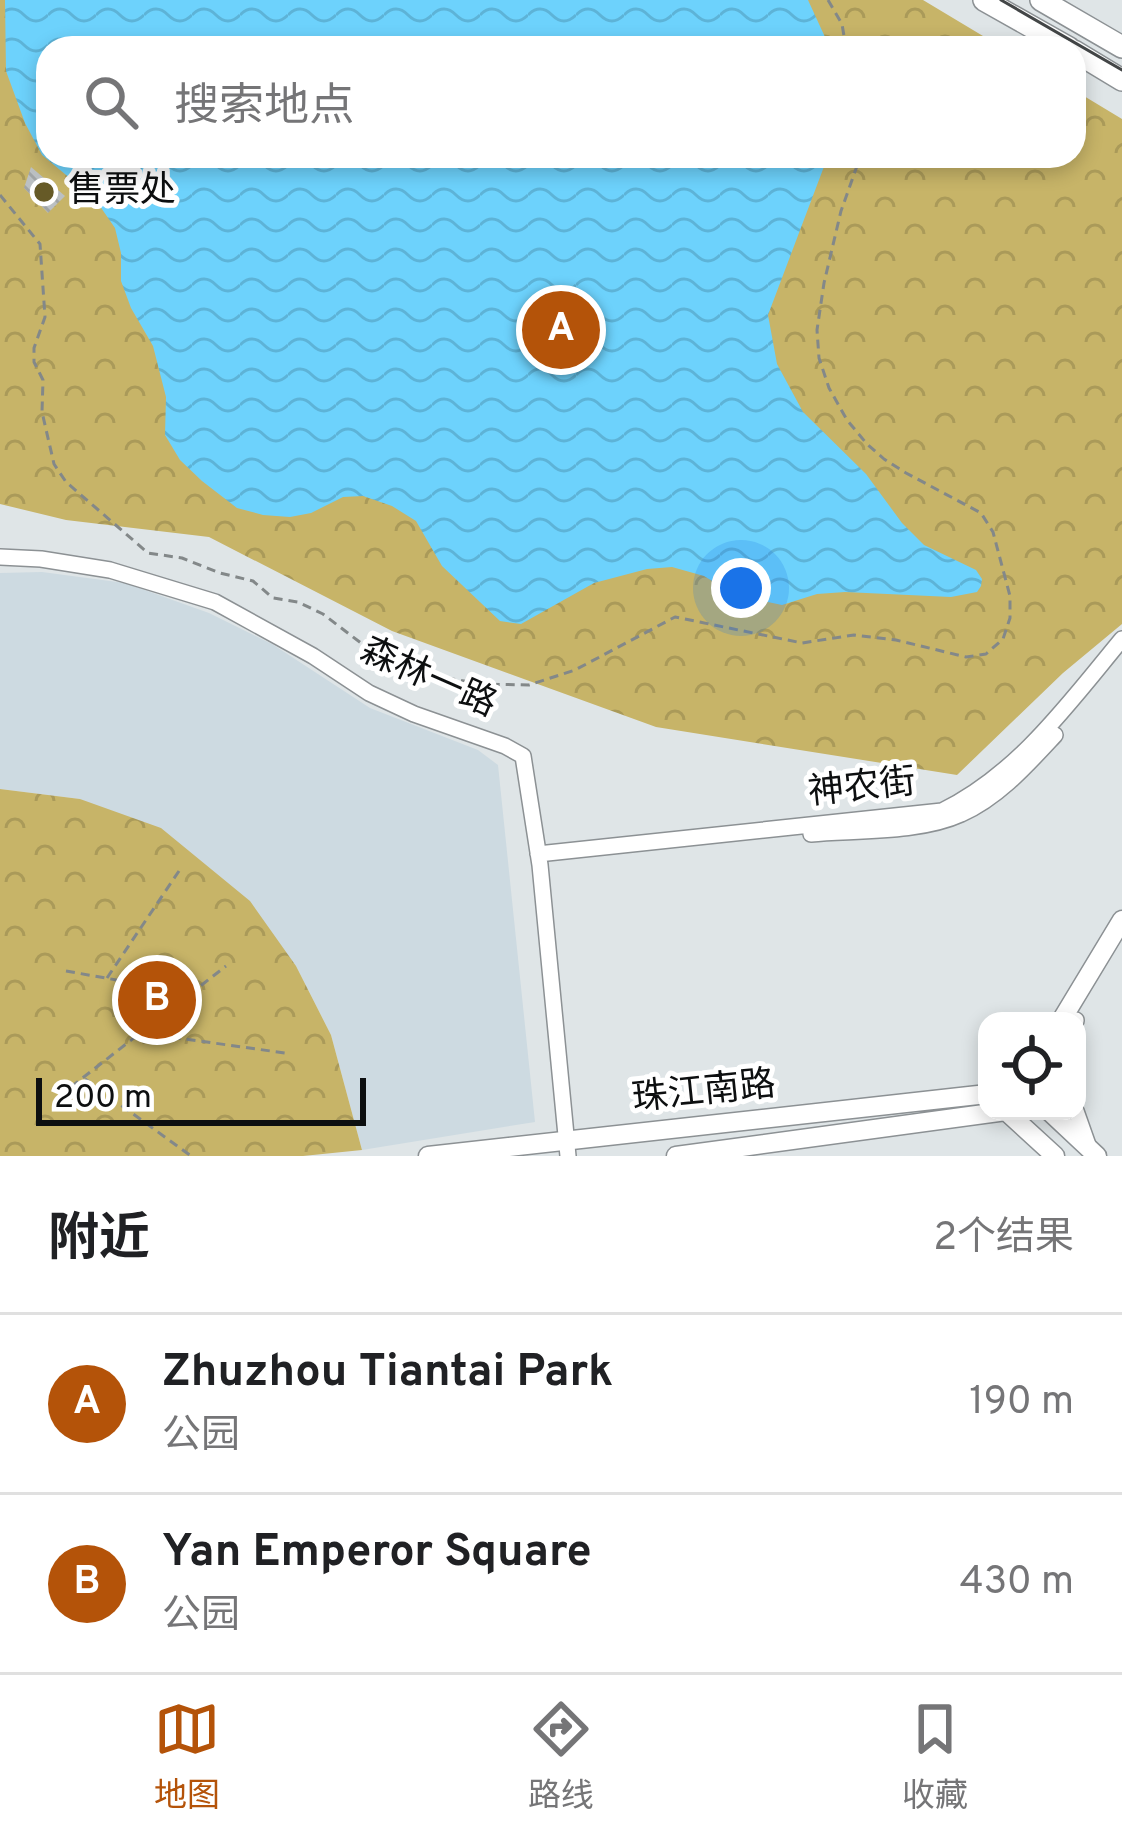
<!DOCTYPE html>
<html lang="zh">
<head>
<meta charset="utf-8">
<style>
  :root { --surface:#fff; --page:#f2f2f2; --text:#202124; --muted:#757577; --line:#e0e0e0; --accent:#b45309 }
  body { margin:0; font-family:Overpass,"Noto Sans SC",sans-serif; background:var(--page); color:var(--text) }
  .controls { position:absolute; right:36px; bottom:36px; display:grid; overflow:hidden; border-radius:24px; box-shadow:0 6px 18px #0003 }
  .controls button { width:108px; height:108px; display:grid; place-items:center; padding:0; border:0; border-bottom:3px solid var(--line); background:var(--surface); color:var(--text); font:60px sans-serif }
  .scale { position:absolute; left:36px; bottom:30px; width:330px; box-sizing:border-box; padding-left:12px; border:6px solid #0d0f10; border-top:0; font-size:33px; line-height:42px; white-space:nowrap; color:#0d0f10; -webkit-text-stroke:9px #fff; paint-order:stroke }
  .you { position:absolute; left:741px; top:588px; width:42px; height:42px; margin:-30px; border:9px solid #fff; border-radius:50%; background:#1a73e8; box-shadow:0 0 0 18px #1a73e833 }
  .badge { display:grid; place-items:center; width:78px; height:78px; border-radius:50%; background:var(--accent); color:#fff; font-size:39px; font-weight:700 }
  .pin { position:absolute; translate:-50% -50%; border:6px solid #fff; box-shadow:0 3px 12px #0006 }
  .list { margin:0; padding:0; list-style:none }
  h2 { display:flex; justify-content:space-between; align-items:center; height:156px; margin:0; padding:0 48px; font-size:51px }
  h2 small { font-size:39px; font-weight:400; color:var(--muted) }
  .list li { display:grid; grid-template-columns:78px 1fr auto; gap:36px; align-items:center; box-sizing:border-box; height:180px; padding:0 48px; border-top:3px solid var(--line) }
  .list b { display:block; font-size:45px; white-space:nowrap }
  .list p { margin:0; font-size:39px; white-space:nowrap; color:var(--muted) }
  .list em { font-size:39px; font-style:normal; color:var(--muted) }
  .icon { flex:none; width:66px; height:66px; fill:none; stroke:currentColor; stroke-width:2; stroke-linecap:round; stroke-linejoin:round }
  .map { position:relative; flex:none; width:1122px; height:1156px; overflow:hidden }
  .search { position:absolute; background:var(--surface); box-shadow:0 6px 18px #0003; left:36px; right:36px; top:36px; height:132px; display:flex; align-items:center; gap:30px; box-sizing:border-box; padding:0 42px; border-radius:36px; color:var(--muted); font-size:45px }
  .sheet { height:516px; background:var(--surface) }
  nav { display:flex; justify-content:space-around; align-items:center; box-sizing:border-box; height:168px; border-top:3px solid var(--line); background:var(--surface); font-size:33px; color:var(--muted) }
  nav a { display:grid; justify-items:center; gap:6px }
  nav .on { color:var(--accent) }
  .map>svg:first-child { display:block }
  .built { fill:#cddae1 }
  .park { fill:url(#park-crowns) }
  .water { fill:url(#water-waves) }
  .building { fill:url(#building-back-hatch) }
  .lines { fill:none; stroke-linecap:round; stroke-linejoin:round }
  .tertiary-casing { stroke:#8c9194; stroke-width:18 }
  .secondary-casing { stroke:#8c9194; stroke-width:21 }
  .primary-casing { stroke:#8c9194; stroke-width:24 }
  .path { stroke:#838889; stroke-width:3; stroke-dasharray:9 6; stroke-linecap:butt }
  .tertiary { stroke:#fff; stroke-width:15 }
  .secondary { stroke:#fff; stroke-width:18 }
  .primary { stroke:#fff; stroke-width:21 }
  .tram { stroke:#434647; stroke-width:3 }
  .poi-dot { fill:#665a27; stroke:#fff; stroke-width:4.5 }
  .labels { text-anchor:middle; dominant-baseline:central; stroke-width:10; stroke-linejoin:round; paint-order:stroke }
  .poi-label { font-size:36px; fill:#0d0f10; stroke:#fff; text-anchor:start }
  .street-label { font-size:36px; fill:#0d0f10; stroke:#fff }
</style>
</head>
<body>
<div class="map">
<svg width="1122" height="1156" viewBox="0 0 1122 1156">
  <defs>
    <pattern id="park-crowns" width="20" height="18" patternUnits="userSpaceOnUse" patternTransform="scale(3)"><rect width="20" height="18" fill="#c7b468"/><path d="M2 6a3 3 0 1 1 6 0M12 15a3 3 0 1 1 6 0" fill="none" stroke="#aa9a59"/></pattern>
    <pattern id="water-waves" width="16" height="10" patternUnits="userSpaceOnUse" patternTransform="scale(3)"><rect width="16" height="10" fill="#6dd2fc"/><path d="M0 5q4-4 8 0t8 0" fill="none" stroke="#5db3d7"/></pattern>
    <pattern id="building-back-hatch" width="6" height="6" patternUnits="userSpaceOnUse" patternTransform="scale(3)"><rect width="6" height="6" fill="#bbc0c3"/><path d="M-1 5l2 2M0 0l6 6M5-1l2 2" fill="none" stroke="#a0a4a6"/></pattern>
  </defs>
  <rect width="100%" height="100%" fill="#dfe5e7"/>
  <!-- built -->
  <path class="built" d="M 42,572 L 125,583 L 209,613 L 272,644 L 370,708 L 478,750 L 498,765 L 535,1122 L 362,1150 L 331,1035 L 296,966 L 80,799 L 0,789 L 0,573 Z"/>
  <!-- park -->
  <path class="park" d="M 0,0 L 923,0 L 1003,48 L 48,48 L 48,156 L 1074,156 L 1074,90 L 1122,119 L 1122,624 L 1063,673 L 957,775 L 656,727 L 392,631 L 209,537 L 66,520 L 0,504 Z
    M 0,789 L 80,799 L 161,828 L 250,901 L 296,966 L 331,1035 L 362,1150 L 303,1156 L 0,1156 Z"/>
  <!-- water -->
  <path class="water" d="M 5,0 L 808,0 L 830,48 L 48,48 L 48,156 L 828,156 L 768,315 L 777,364 L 803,412 L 866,474 L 902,523 L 924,545 L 976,570 L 982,579 L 981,586 L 977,592 L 951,597 L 845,592 L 817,594 L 782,605 L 735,595 L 704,576 L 672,567 L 647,569 L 594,583 L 521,624 L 500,621 L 442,566 L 416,521 L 392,506 L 363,496 L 343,497 L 311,513 L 290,517 L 263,515 L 237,508 L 202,481 L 180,460 L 165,435 L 166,397 L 153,346 L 131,308 L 121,281 L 121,253 L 115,228 L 95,199 L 42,155 L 25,123 L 6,71 Z"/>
  <!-- building -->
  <path class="building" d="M 31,167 L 65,196 L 48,213 L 24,188 Z"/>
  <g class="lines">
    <!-- tertiary casing -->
    <g class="tertiary-casing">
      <path id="tertiary" d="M 0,557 L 41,559 L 110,570 L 215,602 L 313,656 L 369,693 L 414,714 L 505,746 L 523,756 L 540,865 L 568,1156
        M 811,834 C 856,830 920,833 961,814 C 998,798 1028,764 1055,735
        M 538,854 L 942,811 C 1018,774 1069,703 1122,639
        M 1076,1021 L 1076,1020
        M 1076,1111 L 1088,1145"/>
    </g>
    <!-- secondary casing -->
    <g class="secondary-casing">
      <path id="secondary" d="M 1061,1021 L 1122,920
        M 1049,1111 L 1097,1156
        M 428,1156 L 987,1094
        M 676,1156 L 1006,1111 L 1055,1156"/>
    </g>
    <!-- primary casing -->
    <g class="primary-casing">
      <path id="primary" d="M 984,0 L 1069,48
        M 1041,0 L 1122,47
        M 1074,51 L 1122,80"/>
    </g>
    <!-- path -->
    <path class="path" d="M 828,0 L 842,24 L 846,48
      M 0,195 L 40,244 L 45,317 L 34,348 L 34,362 L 43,380 L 42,412 L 54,464 L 66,482 L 148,553 L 182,558 L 220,573 L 253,581 L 273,598 L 298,602 L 323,614 L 395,669 L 482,684 L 529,685 L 575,670 L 675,617 L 802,643 L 854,635 L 896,640 L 966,657 L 986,654 L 1003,639 L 1010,618 L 1010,596 L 993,532 L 981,513 L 906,473 L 884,459 L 867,444 L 847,420 L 829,388 L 819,358 L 817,330 L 824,283 L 841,211 L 857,166 L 857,156
      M 66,971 L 190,993
      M 107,978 L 181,868
      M 142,1033 L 285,1053
      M 85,1079 L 191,1156
      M 71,1087 L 226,966"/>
    <!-- tertiary -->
    <use href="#tertiary" class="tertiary"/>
    <!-- secondary -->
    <use href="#secondary" class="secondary"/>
    <!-- primary -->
    <use href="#primary" class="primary"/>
    <!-- tram -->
    <path class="tram" d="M 1001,0 L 1122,70"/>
  </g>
  <!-- markers -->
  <circle class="poi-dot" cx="44" cy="192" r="12"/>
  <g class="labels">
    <!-- poi labels -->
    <g class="poi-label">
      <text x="68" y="192">售票处</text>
    </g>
    <!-- street labels -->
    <g class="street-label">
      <text transform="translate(428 679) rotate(24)">森林一路</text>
      <text transform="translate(862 789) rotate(-6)">神农街</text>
      <text transform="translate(704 1093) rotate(-6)">珠江南路</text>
    </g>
  </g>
</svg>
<div class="controls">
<button><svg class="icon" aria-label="locate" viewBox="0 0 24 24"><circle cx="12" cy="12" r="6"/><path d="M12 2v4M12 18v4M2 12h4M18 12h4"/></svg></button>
</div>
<div class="scale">200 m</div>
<div class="you"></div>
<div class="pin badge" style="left:561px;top:330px">A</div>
<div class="pin badge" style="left:157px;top:1000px">B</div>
<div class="search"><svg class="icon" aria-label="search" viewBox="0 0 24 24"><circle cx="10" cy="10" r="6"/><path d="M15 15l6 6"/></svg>搜索地点</div>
</div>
<section class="sheet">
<h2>附近<small>2个结果</small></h2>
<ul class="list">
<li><span class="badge">A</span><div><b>Zhuzhou Tiantai Park</b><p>公园</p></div><em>190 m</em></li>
<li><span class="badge">B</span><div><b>Yan Emperor Square</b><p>公园</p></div><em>430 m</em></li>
</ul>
</section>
<nav>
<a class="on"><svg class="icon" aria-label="map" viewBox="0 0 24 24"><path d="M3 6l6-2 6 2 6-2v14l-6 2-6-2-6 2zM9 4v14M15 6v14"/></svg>地图</a>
<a><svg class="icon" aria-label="directions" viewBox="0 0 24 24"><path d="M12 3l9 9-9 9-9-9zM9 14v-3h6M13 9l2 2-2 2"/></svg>路线</a>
<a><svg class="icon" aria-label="saved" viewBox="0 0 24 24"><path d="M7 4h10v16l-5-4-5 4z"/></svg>收藏</a>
</nav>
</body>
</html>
